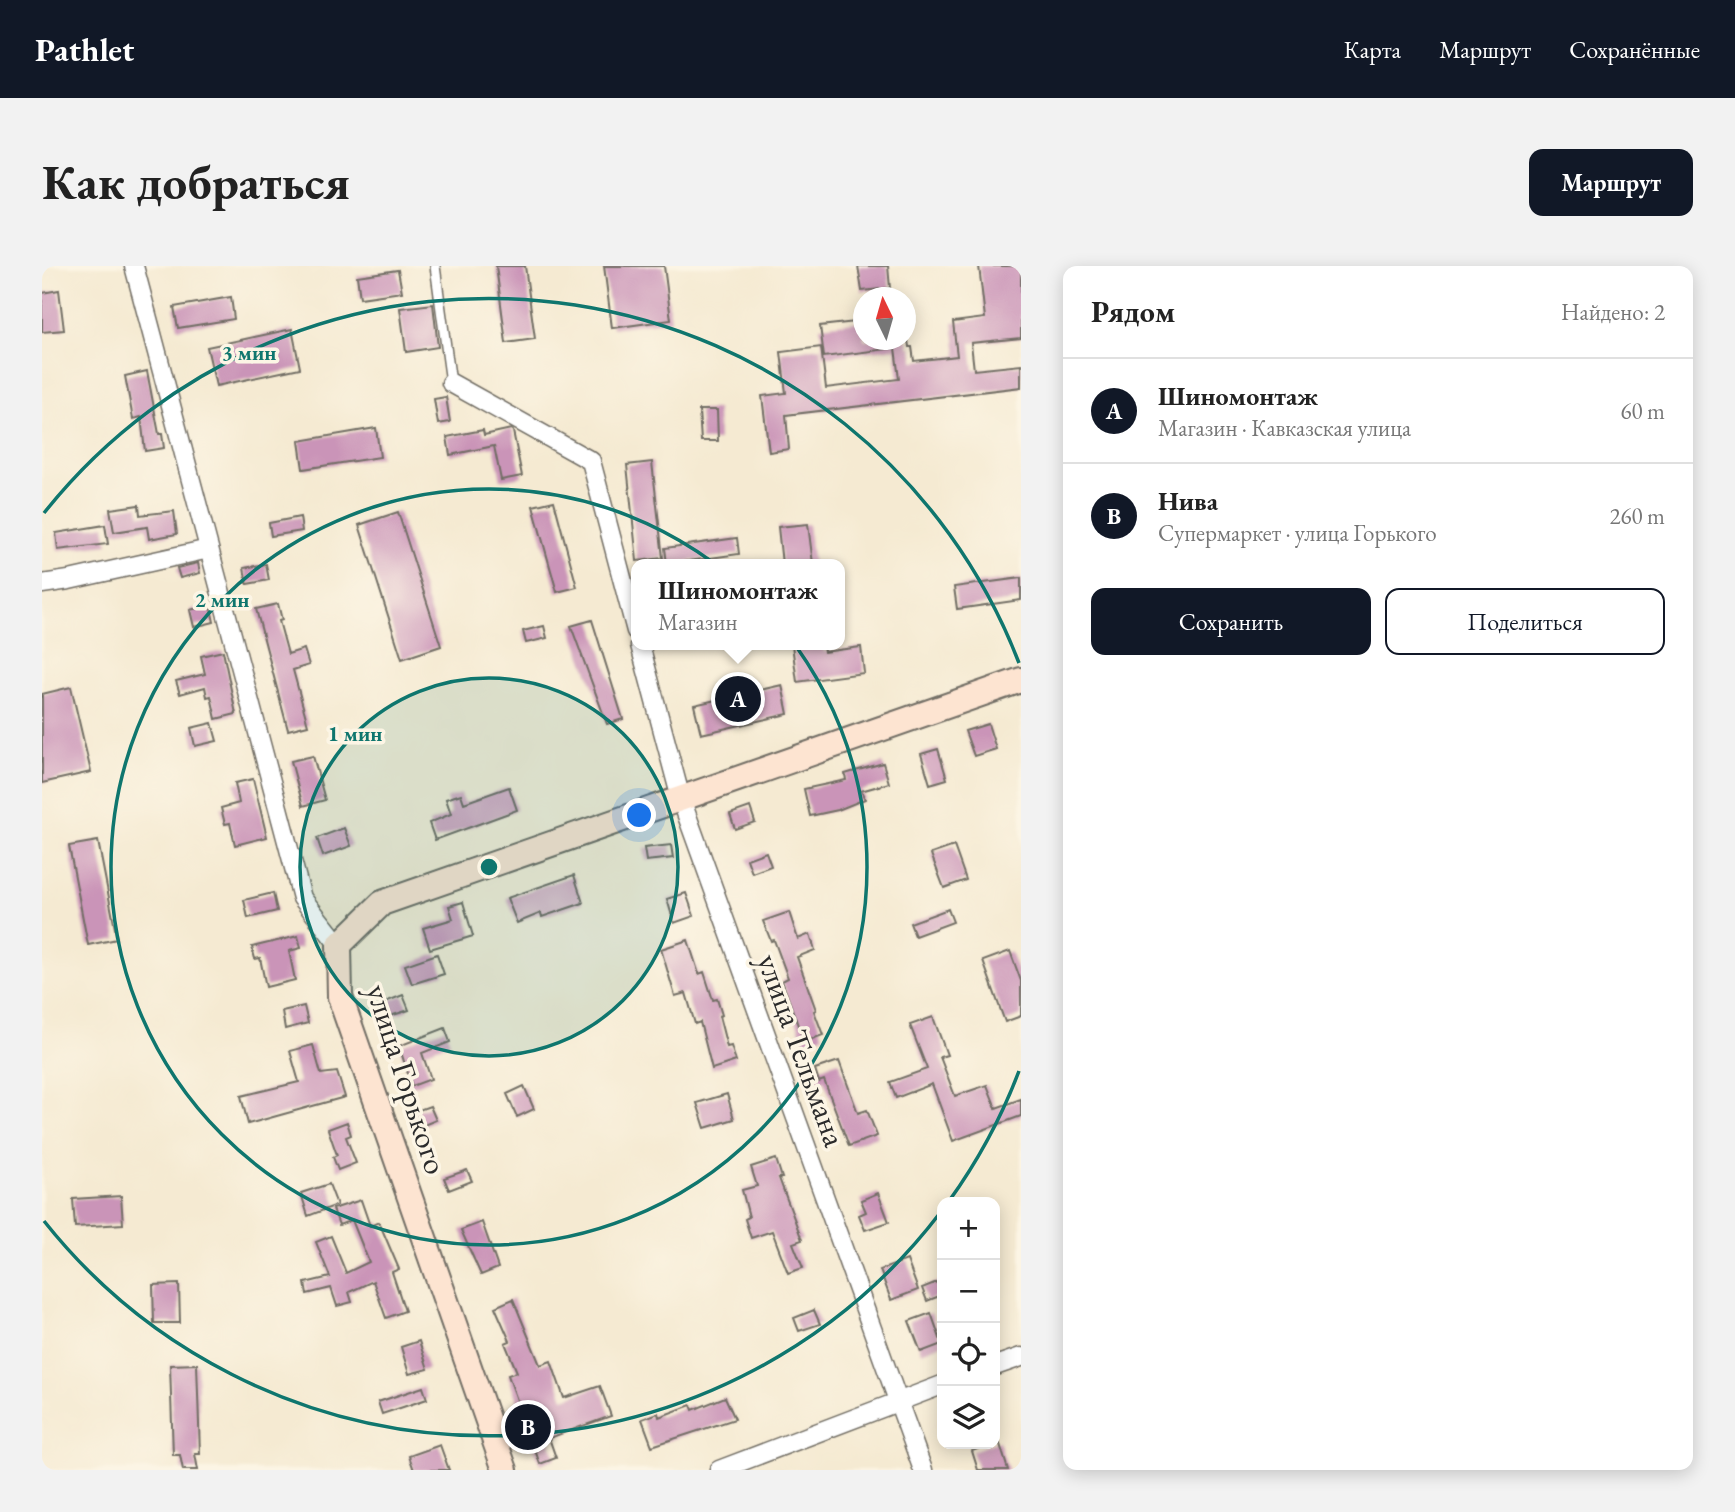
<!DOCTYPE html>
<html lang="ru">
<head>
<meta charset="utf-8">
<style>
  :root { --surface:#fff; --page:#f2f2f2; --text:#222; --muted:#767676; --line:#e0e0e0; --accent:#111827 }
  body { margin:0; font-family:"EB Garamond",serif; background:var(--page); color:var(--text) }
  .controls { position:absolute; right:21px; bottom:21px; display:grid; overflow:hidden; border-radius:14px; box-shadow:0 4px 18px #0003 }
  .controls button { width:63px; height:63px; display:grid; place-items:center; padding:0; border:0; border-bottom:2px solid var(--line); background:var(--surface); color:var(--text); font:35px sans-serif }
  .compass { position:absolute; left:811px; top:21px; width:63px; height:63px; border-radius:50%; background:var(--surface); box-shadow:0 4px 18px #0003; rotate:355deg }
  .you { position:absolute; left:598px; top:550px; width:24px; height:24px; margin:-18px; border:5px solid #fff; border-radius:50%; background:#1a73e8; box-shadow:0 0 0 10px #1a73e833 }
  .badge { display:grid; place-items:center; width:46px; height:46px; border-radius:50%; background:var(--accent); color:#fff; font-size:23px; font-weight:700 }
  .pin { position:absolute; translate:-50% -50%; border:4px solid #fff; box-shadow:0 2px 7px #0006 }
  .popup { position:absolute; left:589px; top:293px; width:214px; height:91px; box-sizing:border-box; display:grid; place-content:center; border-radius:14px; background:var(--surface); filter:drop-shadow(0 2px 5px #0005); font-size:23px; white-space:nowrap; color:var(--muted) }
  .popup b { font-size:26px; color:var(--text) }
  .popup::after { content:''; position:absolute; left:50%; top:100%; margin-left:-14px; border:14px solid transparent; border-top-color:var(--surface) }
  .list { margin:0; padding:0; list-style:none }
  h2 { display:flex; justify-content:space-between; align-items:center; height:91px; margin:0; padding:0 28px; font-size:30px }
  h2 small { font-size:23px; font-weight:400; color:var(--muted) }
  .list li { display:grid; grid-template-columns:46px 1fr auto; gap:21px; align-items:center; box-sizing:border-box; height:105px; padding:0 28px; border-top:2px solid var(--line) }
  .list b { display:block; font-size:26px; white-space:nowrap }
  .list p { margin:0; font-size:23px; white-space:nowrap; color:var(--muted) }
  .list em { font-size:23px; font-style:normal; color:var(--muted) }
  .actions { display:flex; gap:14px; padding:21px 28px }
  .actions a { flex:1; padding:16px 0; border:2px solid var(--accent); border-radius:14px; text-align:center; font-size:24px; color:var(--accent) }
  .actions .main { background:var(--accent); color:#fff }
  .icon { flex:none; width:38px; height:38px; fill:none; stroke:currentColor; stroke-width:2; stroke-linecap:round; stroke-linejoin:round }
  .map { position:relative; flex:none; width:979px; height:1204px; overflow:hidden; border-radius:14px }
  header { display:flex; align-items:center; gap:42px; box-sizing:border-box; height:98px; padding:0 35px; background:var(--accent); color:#fff }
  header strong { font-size:33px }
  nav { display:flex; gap:38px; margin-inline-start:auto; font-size:24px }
  .intro { display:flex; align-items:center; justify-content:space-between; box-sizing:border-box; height:168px; padding:0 42px }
  h1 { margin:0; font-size:49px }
  .button { padding:18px 32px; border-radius:14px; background:var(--accent); color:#fff; font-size:24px; font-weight:700 }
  main { display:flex; gap:42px; padding:0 42px }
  aside { flex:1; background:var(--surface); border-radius:14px; box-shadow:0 4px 18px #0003 }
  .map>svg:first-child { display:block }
  .building { fill:#ca94b8 }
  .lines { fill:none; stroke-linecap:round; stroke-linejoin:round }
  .lane-casing { stroke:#726e65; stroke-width:12 }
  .street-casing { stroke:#726e65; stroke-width:21 }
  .secondary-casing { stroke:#726e65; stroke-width:28 }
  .lane { stroke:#fff; stroke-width:9 }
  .street { stroke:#fff; stroke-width:18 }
  .secondary { stroke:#fde4d1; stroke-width:24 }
  .ring { fill:none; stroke:#0f766e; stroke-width:3.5 }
  .labels { text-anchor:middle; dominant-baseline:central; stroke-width:7; stroke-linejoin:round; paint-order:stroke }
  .street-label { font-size:32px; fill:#2b2b2b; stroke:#fcf5e5 }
  .centre { fill:#0f766e; stroke:#fcf5e5; stroke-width:3.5 }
  .ring-label { font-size:21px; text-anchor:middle; font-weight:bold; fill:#0f766e; stroke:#fcf5e5; stroke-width:7; stroke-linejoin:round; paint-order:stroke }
</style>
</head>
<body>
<header>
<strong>Pathlet</strong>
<nav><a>Карта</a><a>Маршрут</a><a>Сохранённые</a></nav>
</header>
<div class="intro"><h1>Как добраться</h1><a class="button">Маршрут</a></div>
<main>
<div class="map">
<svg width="979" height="1204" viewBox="0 0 979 1204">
  <rect width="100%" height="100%" fill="#fcf5e5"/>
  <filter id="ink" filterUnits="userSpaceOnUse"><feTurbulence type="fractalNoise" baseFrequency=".0143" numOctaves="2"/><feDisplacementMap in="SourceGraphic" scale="14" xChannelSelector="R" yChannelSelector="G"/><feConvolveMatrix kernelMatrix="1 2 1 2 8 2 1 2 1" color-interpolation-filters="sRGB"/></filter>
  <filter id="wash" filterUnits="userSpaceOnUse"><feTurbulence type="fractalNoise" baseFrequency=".00686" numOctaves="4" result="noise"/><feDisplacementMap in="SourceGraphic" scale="28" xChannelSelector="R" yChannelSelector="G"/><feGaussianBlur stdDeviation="1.57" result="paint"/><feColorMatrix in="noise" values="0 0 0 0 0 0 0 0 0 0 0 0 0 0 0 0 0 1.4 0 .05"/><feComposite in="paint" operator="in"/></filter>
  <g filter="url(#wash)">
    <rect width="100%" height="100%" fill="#f5ead2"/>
    <g id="blocks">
      <!-- building -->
      <path class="building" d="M 454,0 L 483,0 L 493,73 L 464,77 Z
        M 562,0 L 622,0 L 629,54 L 570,62 Z
        M 816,0 L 846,0 L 848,22 L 820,25 Z
        M 937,0 L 979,0 L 979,72 L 929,77 L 932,104 L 979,99 L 979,121 L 744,149 L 747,183 L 727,186 L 720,130 L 744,127 L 739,86 L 779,81 L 784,122 L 857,113 L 853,82 L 782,91 L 778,60 L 822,55 L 822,74 L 866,74 L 867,81 L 870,81 L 872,95 L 915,90 L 911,56 L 943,52 Z
        M 356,4 L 360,26 L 318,32 L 315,10 Z
        M 17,24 L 22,64 L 0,66 L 0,27 Z
        M 189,31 L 192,53 L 136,62 L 132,41 Z
        M 391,38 L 396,81 L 364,86 L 358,42 Z
        M 250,63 L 258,102 L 174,120 L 165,81 Z
        M 105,105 L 117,168 L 120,168 L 122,182 L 103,185 L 99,151 L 91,153 L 83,110 Z
        M 404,131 L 408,156 L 396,158 L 392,133 Z
        M 657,144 L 675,144 L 676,175 L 659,175 Z
        M 334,162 L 338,191 L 261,203 L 257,175 Z
        M 469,163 L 471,165 L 480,210 L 459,214 L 452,180 L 408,189 L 405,171 L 441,164 L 442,169 Z
        M 610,196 L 621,292 L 595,295 L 585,199 Z
        M 512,235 L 535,321 L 515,326 L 491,240 Z
        M 97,239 L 98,249 L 132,245 L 135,268 L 107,273 L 105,261 L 72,266 L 68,243 Z
        M 356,246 L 399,380 L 360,393 L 317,259 Z
        M 258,251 L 260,265 L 229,270 L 227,257 Z
        M 766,258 L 771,298 L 740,298 L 736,261 Z
        M 63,259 L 66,278 L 16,284 L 14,267 Z
        M 695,272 L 697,288 L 625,298 L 623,282 Z
        M 156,297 L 158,307 L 138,312 L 135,302 Z
        M 224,298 L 227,314 L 205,318 L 202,302 Z
        M 979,312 L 979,334 L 915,343 L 912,321 Z
        M 236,338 L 240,354 L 237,355 L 246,388 L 262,383 L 267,399 L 251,404 L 266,459 L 246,464 L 214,343 Z
        M 168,339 L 172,356 L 152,361 L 148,344 Z
        M 550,354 L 581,453 L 565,458 L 529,360 Z
        M 502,360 L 505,372 L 484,377 L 481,365 Z
        M 750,379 L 781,379 L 782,386 L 819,381 L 822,407 L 755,416 Z
        M 181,385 L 194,448 L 174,453 L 169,430 L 165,431 L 163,421 L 138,428 L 134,415 L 163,408 L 159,390 Z
        M 740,419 L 746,448 L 659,468 L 652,439 Z
        M 29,421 L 49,506 L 0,517 L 0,428 Z
        M 170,457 L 175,475 L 153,480 L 149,462 Z
        M 946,458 L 954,483 L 932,490 L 923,465 Z
        M 896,483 L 905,513 L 888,518 L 879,488 Z
        M 271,490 L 283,534 L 261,540 L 249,495 Z
        M 841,497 L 847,517 L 819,525 L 823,533 L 796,544 L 768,550 L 762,523 L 804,514 L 803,508 Z
        M 211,513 L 225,571 L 193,579 L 188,557 L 183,558 L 179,542 L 197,537 L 193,517 Z
        M 467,521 L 475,544 L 393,574 L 387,557 L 409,548 L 404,533 L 419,528 L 422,537 Z
        M 708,541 L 713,556 L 693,563 L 688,548 Z
        M 302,562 L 309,580 L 281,590 L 275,572 Z
        M 56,575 L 75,673 L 46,679 L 27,580 Z
        M 629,579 L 631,592 L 604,595 L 602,582 Z
        M 912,580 L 924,614 L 902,622 L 889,588 Z
        M 724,586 L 729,600 L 710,607 L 705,593 Z
        M 532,609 L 541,637 L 500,651 L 499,647 L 475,657 L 465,632 Z
        M 231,627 L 235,645 L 206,652 L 202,634 Z
        M 644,627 L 652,650 L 632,657 L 625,633 Z
        M 421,636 L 431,670 L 388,683 L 381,662 L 411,653 L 407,640 Z
        M 906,643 L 911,656 L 873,670 L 868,657 Z
        M 747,646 L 756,673 L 768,668 L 773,684 L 755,691 L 774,744 L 772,745 L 781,769 L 762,776 L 740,715 L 746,712 L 732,674 L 729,675 L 721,655 Z
        M 256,670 L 259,682 L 247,685 L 253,714 L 224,721 L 218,692 L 213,693 L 210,681 Z
        M 646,674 L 657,708 L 662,706 L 671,734 L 675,733 L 680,749 L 677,750 L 685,781 L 689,780 L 694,795 L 670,803 L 658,756 L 653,758 L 644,727 L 633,730 L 619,683 Z
        M 968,685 L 979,715 L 979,750 L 963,756 L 941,695 Z
        M 395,688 L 402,708 L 370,718 L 363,699 Z
        M 361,729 L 367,744 L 348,750 L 343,736 Z
        M 262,740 L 266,757 L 243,763 L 240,745 Z
        M 891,751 L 905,789 L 898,791 L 913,830 L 945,819 L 954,842 L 979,833 L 979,850 L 911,875 L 890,818 L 854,832 L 848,816 L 885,803 L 868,759 Z
        M 403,762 L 408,776 L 380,787 L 389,813 L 370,820 L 357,780 Z
        M 271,779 L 279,808 L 295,806 L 303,831 L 206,858 L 199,830 L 257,816 L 248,785 Z
        M 797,795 L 816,847 L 825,844 L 835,870 L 807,880 L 782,814 L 777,816 L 773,803 Z
        M 482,820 L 492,843 L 475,851 L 465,828 Z
        M 685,828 L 692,853 L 663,862 L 655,837 Z
        M 388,840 L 394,854 L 377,861 L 371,846 Z
        M 305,856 L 309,869 L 304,871 L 314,897 L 296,904 L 291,891 L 295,889 L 286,863 Z
        M 734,893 L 740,912 L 737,912 L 760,974 L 751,977 L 761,1002 L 746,1007 L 730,965 L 709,972 L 703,953 L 707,951 L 700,924 L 715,920 L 709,901 Z
        M 425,904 L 430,915 L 407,924 L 402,912 Z
        M 287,918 L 295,939 L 266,950 L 259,927 Z
        M 836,927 L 847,956 L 823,964 L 817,949 L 824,946 L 819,934 Z
        M 79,930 L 81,958 L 33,961 L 31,933 Z
        M 319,934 L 328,960 L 337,956 L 357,1003 L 350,1006 L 363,1045 L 344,1052 L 331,1015 L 307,1026 L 310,1036 L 295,1040 L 289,1022 L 265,1028 L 263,1017 L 288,1011 L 274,976 L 289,970 L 304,1007 L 327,996 L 310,954 L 297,959 L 291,943 Z
        M 440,956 L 456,1002 L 439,1009 L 419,964 Z
        M 865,994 L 876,1024 L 849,1034 L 838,1004 Z
        M 900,1014 L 900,1029 L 885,1035 L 880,1022 Z
        M 137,1018 L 138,1057 L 112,1057 L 111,1019 Z
        M 471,1033 L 498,1099 L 509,1095 L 522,1132 L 558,1120 L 569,1150 L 507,1172 L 514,1192 L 498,1198 L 466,1109 L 475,1106 L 463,1077 L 468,1075 L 453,1041 Z
        M 772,1044 L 778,1058 L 757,1065 L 752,1052 Z
        M 889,1047 L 900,1078 L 879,1086 L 867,1055 Z
        M 377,1075 L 386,1103 L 367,1108 L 359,1081 Z
        M 155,1098 L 158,1188 L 153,1188 L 156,1204 L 141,1204 L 138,1189 L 131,1189 L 128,1099 Z
        M 381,1121 L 385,1133 L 340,1148 L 336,1136 Z
        M 683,1131 L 693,1153 L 610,1180 L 600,1153 L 616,1147 L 617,1151 L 649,1139 L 651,1144 Z
        M 957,1175 L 966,1204 L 936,1204 L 930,1185 Z
        M 398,1179 L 407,1204 L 372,1204 L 367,1190 Z"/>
    </g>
  </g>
  <g filter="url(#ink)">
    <use href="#blocks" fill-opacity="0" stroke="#726e65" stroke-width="2"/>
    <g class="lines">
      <!-- lane casing -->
      <g class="lane-casing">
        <path id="lane" d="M 393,0 L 409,117"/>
      </g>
      <!-- street casing -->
      <g class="street-casing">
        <path id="street" d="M 92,0 L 260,632 L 297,679
          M 409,117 L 549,195 L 594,365
          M 0,318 L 27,314 L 167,283
          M 598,379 L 639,533 L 881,1204
          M 953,1100 L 979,1091
          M 677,1204 L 900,1119"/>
      </g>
      <!-- secondary casing -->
      <g class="secondary-casing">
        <path id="secondary" d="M 463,1204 L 298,731 L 297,679 L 340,637 L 979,414"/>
      </g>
      <!-- lane -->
      <use href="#lane" class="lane"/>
      <!-- street -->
      <use href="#street" class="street"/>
      <!-- secondary -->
      <use href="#secondary" class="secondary"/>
    </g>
  </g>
  <!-- distance rings -->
  <circle cx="447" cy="601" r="189" fill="#0f766e" fill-opacity=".12"/>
  <g class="ring">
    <circle cx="447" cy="601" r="189"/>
    <circle cx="447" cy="601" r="378"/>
    <path d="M977 805A568 568 0 0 1 907 935M898 947A568 568 0 0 1 2 955M2 247A568 568 0 0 1 977 397"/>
  </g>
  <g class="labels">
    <!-- street labels -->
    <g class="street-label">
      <text transform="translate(760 784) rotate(70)">улица Тельмана</text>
      <text transform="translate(365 813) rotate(72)">улица Горького</text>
    </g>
  </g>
  <circle cx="447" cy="601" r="10" class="centre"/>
  <g class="ring-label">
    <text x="207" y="94">3 мин</text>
    <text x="180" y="341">2 мин</text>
    <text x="313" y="475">1 мин</text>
  </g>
</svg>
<div class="controls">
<button>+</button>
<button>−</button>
<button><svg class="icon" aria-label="locate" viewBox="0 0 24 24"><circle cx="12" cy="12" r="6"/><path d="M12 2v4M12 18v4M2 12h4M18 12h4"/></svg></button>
<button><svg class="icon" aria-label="layers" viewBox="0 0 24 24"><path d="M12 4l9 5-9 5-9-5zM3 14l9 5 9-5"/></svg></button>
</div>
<svg class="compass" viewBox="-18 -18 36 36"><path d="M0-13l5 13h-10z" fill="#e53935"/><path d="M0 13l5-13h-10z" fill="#767676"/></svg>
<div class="you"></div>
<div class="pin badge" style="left:696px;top:433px">A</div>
<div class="popup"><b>Шиномонтаж</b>Магазин</div>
<div class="pin badge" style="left:486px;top:1161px">B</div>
</div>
<aside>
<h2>Рядом<small>Найдено: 2</small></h2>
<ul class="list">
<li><span class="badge">A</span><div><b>Шиномонтаж</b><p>Магазин · Кавказская улица</p></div><em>60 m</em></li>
<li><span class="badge">B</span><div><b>Нива</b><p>Супермаркет · улица Горького</p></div><em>260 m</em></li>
</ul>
<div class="actions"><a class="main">Сохранить</a><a>Поделиться</a></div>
</aside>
</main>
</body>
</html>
